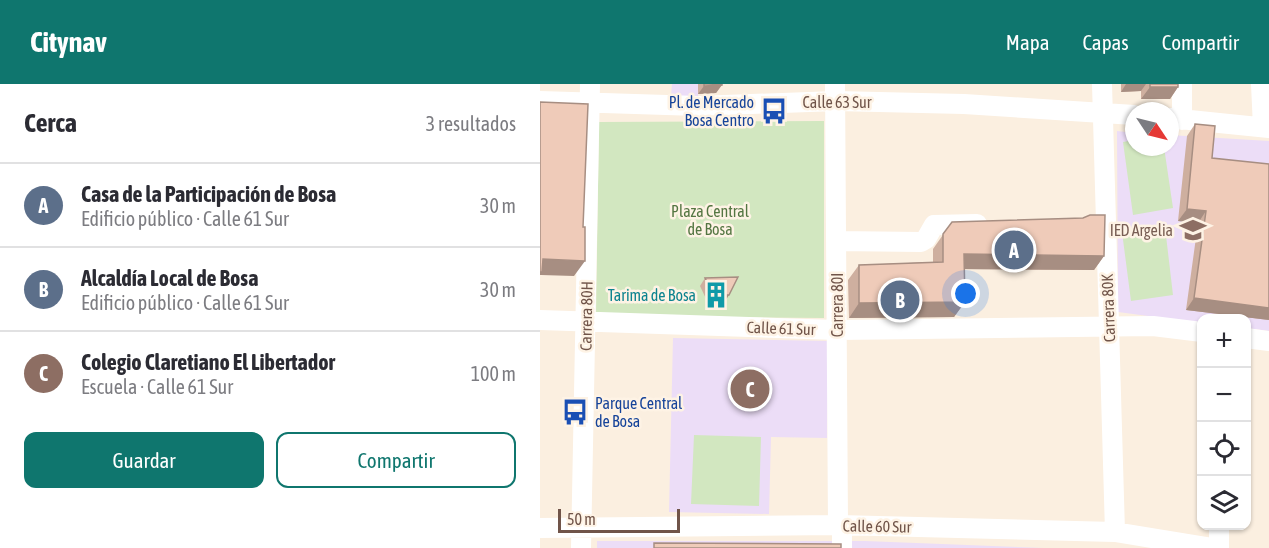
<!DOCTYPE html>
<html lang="es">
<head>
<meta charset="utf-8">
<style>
  :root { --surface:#fff; --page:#f7f7f7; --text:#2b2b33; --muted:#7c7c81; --line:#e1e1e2; --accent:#0f766e }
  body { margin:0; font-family:"Asap Condensed",sans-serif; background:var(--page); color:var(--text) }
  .controls { position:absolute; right:18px; bottom:18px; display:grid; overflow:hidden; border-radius:12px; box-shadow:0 2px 4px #0004 }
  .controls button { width:54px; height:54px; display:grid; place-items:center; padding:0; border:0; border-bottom:2px solid var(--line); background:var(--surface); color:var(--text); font:30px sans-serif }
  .compass { position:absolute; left:585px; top:18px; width:54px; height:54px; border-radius:50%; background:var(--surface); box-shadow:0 2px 4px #0004; rotate:125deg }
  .scale { position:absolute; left:18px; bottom:15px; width:122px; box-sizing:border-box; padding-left:6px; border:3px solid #705449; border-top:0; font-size:16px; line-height:21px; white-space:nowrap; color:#705449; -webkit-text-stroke:4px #fef3e5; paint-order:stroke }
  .you { position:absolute; left:426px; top:210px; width:21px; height:21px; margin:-15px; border:4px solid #fff; border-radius:50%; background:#1a73e8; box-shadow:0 0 0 9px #1a73e833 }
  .badge { display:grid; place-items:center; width:39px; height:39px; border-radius:50%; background:var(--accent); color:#fff; font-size:20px; font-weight:700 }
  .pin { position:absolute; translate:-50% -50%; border:3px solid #fff; box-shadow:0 2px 6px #0006 }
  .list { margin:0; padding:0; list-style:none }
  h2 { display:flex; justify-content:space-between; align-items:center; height:78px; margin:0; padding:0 24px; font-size:26px }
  h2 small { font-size:20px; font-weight:400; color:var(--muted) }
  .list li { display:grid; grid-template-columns:39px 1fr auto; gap:18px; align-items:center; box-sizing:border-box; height:84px; padding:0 24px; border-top:2px solid var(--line) }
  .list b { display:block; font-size:22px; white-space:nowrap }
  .list p { margin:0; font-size:20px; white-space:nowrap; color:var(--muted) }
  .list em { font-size:20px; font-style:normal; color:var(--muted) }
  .actions { display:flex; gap:12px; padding:18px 24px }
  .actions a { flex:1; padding:14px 0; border:2px solid var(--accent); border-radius:12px; text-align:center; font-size:21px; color:var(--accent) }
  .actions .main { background:var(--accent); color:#fff }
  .icon { flex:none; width:33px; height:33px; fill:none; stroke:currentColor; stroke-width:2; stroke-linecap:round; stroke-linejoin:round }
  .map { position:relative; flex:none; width:729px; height:464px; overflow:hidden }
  header { display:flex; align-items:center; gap:36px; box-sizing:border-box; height:84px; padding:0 30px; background:var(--accent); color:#fff }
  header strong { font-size:28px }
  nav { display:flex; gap:33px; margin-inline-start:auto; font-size:21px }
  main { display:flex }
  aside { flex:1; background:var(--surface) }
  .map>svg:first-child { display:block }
  .education { fill:#ecddf7 }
  .green { fill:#d2e7c0 }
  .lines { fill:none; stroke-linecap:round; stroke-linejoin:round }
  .minor { stroke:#fff; stroke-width:20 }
  .wall { fill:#ceaf9f }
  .shaded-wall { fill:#a78e82 }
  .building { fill:#efcbb9; stroke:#a78e82; stroke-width:1.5 }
  .labels { text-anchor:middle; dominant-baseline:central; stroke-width:5; stroke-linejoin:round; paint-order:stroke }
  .transit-label { font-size:16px; fill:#164399; stroke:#fef3e5; text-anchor:end }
  .street-label { font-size:16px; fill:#705449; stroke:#fef3e5 }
  .park-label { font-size:16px; fill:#547642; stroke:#fef3e5 }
  .education-label { font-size:16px; fill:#785e54; stroke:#fef3e5; text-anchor:end }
  .culture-label { font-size:16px; fill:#0d838f; stroke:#fef3e5; text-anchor:end }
</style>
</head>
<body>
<header>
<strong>Citynav</strong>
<nav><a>Mapa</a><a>Capas</a><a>Compartir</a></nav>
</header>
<main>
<aside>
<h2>Cerca<small>3 resultados</small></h2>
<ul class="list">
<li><span class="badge" style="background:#5c6f8a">A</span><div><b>Casa de la Participación de Bosa</b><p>Edificio público · Calle 61 Sur</p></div><em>30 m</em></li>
<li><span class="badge" style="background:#5c6f8a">B</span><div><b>Alcaldía Local de Bosa</b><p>Edificio público · Calle 61 Sur</p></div><em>30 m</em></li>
<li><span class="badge" style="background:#8d6e63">C</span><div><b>Colegio Claretiano El Libertador</b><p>Escuela · Calle 61 Sur</p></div><em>100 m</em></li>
</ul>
<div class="actions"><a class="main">Guardar</a><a>Compartir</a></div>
</aside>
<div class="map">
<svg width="729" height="464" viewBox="0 0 729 464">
  <rect width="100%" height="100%" fill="#fbefe0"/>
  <!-- education -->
  <path class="education" d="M 132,0 L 158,0 L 158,12 L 131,12 Z
    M 577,47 L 594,49 L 594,63 L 630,63 L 630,51 L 729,57 L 729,247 L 707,244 L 706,234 L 662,234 L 661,239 L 578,228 Z
    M 133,254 L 289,257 L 287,354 L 231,353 L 229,430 L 129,428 Z
    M 57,457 L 325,457 L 504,464 L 57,464 Z"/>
  <!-- green -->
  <path class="green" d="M 284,37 L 284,234 L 56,232 L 59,38 Z
    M 594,56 L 594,63 L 624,63 L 633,124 L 593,131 L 583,58 Z
    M 625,143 L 633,211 L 591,217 L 582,148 Z
    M 154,351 L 221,353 L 219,422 L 151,420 Z"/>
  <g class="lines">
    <!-- minor -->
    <path class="minor" d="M 295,0 L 298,441
      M 562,0 L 575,448
      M 642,0 L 642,36
      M 721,0 L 723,43
      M 0,17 L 158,22 L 296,17 L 424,20 L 594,31
      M 630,34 L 729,44
      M 296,157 L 381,158 L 386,155 L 394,141 L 437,140
      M 0,236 L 297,246 L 613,242 L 662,248
      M 706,254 L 729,257
      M 679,442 L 679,464
      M 0,444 L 298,441 L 575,448 L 673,464
      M 41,464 L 50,0
      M 302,464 L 302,449"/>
  </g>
  <!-- wall -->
  <path class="wall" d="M 158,0 L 182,0 L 176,9 L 158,10 Z
    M 581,0 L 638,0 L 638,3 L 630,15 L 601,15 L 601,7 L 581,8 Z
    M 655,40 L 672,74 L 729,236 L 646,226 L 658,139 L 638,137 L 647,52 Z
    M 412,138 L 564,172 L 554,186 L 424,185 L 425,218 L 414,233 L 309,234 L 308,196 L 319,181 L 393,178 L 393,165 Z
    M 165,194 L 189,211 L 183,220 L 168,219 L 160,202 Z"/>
  <!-- shaded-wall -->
  <path class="shaded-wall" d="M 586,0 L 606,0 L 601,7 L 581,8 Z
    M 182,1 L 176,9 L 158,10 L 164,2 Z
    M 610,3 L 638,3 L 630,15 L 601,15 Z
    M 647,125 L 666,127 L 658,139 L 638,137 Z
    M 424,170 L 564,172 L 554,186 L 413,185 Z
    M 3,175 L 45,177 L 34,192 L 1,191 L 0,191 L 0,179 Z
    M 174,211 L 189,211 L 183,220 L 168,219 Z
    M 654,214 L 729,224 L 729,236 L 646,226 Z
    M 425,218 L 414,233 L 309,234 L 319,219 Z"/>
  <!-- building -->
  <path class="building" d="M 164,0 L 182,0 L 182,1 L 164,2 Z
    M 610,0 L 638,0 L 638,3 L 610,3 Z
    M 0,18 L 48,20 L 43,143 L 45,143 L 45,177 L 3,175 L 2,188 L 0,188 Z
    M 655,40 L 675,42 L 672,74 L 729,80 L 729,224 L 654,214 L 666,127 L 647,125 Z
    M 550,131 L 565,131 L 564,172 L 424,170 L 425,218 L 319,219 L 319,181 L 403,178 L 403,150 L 412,138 L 543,134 Z
    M 198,193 L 189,211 L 174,211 L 165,194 Z
    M 114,459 L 301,460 L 301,464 L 114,464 Z"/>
  <!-- icons -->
  <defs>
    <g id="bus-bare" transform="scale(2.07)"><path d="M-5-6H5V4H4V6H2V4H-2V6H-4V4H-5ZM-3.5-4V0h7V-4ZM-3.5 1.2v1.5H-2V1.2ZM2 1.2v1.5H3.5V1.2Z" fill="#1a4fb4" stroke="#fef3e5" stroke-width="2.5" paint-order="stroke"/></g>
    <g id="school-bare" transform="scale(2.07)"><path d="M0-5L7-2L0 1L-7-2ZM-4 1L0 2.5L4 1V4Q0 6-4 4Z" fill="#8d6e63" stroke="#fef3e5" stroke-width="2.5" paint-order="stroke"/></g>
    <g id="building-bare" transform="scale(2.07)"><path d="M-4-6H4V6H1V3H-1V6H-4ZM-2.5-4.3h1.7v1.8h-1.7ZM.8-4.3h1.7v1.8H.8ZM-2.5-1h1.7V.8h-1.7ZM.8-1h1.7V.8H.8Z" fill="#0f9aa8" stroke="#fef3e5" stroke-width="2.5" paint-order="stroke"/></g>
  </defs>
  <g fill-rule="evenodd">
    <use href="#bus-bare" x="234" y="27"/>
    <use href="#school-bare" x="653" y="146"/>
    <use href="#building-bare" x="176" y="211"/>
    <use href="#bus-bare" x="35" y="328"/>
  </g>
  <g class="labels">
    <!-- transit labels -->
    <g class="transit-label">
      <text x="214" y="18">Pl. de Mercado<tspan x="214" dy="18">Bosa Centro</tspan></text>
      <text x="55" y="319" text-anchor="start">Parque Central<tspan x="55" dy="18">de Bosa</tspan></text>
    </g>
    <!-- street labels -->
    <g class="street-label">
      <text x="297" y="18">Calle 63 Sur</text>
      <text transform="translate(297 221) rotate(-90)">Carrera 80I</text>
      <text transform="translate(568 224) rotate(-92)">Carrera 80K</text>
      <text transform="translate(46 232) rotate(-89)">Carrera 80H</text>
      <text transform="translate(241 244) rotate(2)">Calle 61 Sur</text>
      <text transform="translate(337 442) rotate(1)">Calle 60 Sur</text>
    </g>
    <!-- park labels -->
    <g class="park-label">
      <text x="170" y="127">Plaza Central<tspan x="170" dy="18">de Bosa</tspan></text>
    </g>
    <!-- education labels -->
    <g class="education-label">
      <text x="633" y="146">IED Argelia</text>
    </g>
    <!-- culture labels -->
    <g class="culture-label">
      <text x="156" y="211">Tarima de Bosa</text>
    </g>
  </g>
</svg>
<div class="controls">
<button>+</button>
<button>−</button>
<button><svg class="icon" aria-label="locate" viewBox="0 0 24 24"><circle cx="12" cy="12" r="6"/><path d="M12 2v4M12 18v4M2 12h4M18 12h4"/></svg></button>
<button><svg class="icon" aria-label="layers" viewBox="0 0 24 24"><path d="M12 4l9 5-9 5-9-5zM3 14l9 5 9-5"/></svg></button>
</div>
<svg class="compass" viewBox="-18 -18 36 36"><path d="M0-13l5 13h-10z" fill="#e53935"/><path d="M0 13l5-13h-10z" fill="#7c7c81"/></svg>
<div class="scale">50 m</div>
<div class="you"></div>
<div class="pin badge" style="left:474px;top:166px;background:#5c6f8a">A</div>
<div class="pin badge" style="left:360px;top:216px;background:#5c6f8a">B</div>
<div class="pin badge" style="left:210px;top:305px;background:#8d6e63">C</div>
</div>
</main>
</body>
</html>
